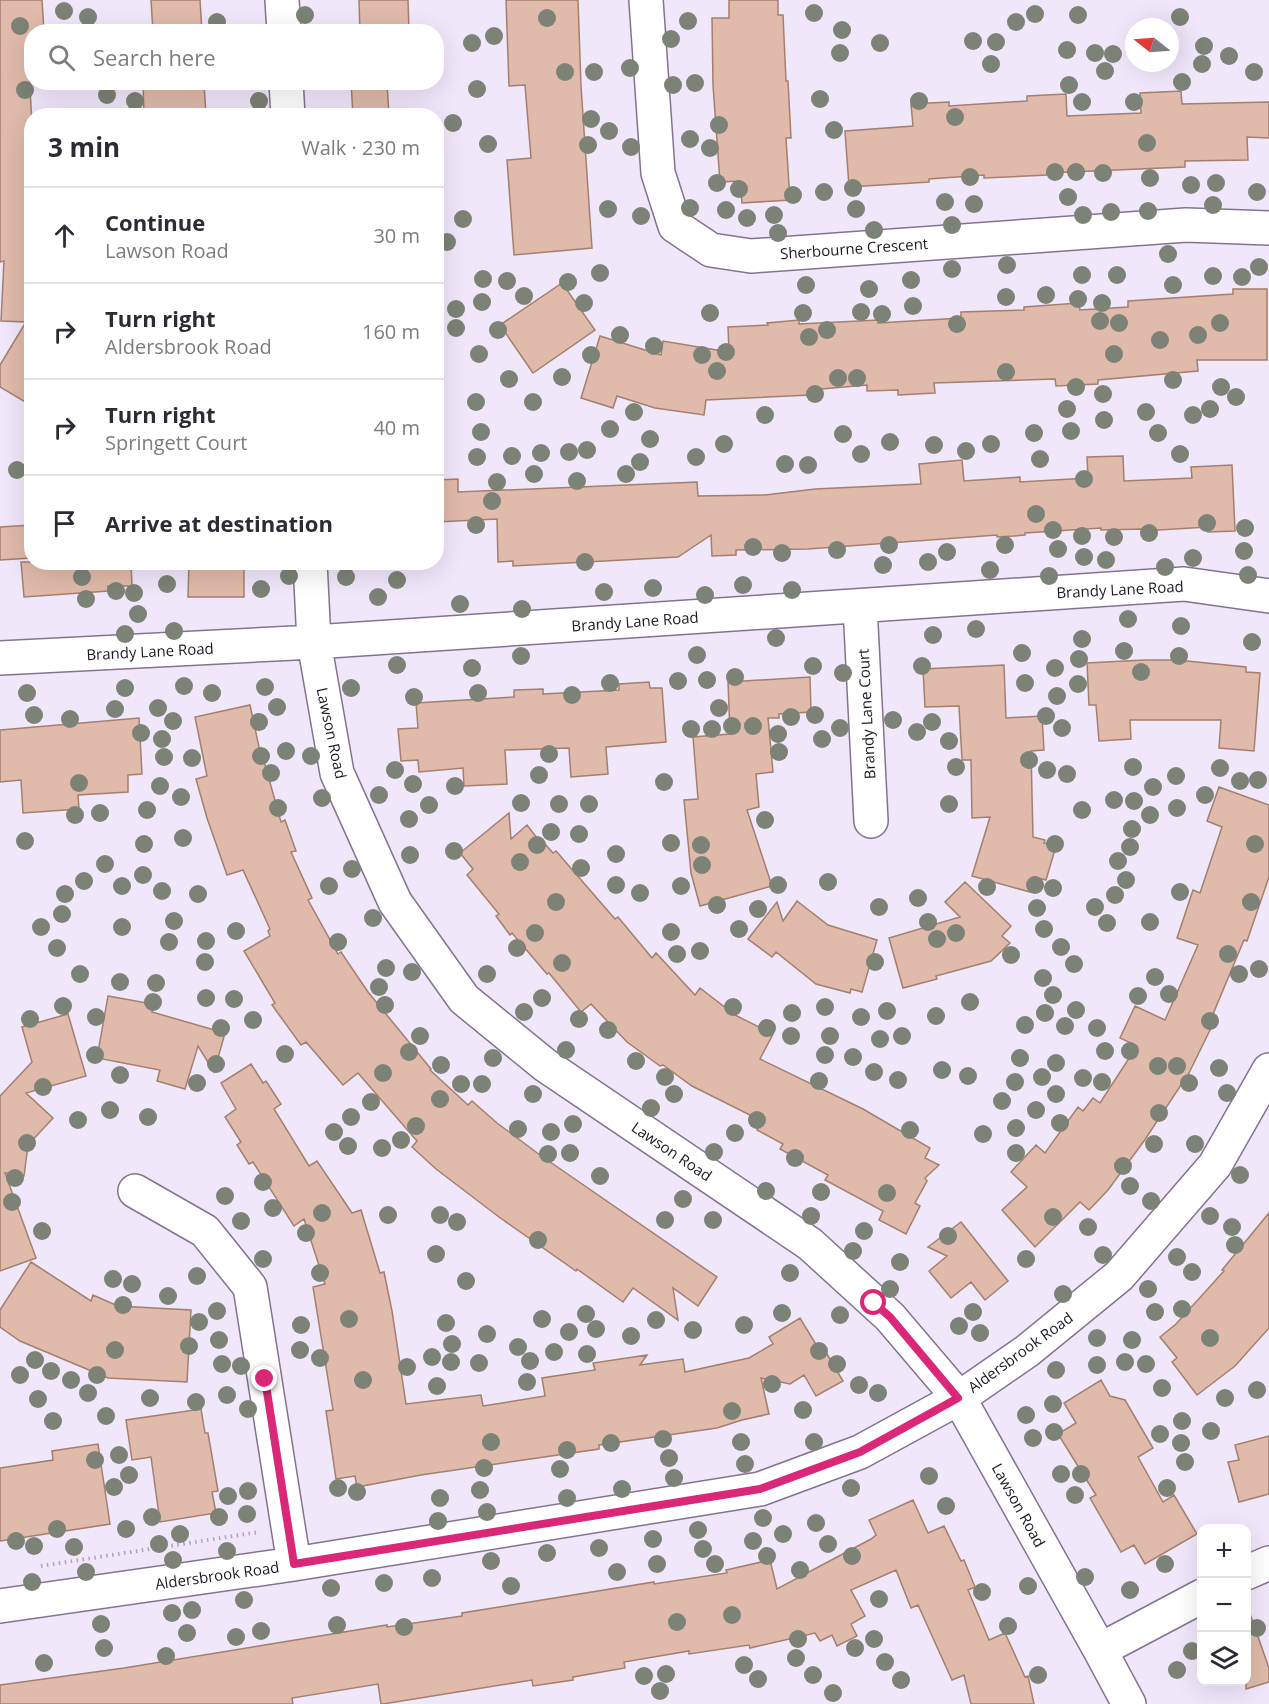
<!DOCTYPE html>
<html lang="en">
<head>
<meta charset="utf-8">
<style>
  :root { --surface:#fff; --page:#f7f7f7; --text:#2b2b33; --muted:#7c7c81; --line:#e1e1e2 }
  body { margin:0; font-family:"Open Sans",sans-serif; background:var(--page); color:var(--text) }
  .controls { position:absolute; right:18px; bottom:18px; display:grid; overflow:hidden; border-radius:12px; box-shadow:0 6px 24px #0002 }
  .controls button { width:54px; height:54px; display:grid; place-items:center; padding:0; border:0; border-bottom:2px solid var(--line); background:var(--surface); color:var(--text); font:30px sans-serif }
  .compass { position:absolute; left:1125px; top:18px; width:54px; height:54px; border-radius:50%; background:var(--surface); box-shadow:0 6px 24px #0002; rotate:287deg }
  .stop { position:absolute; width:18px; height:18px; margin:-14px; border:4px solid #db2777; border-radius:50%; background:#fff }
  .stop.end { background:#db2777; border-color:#fff; box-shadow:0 2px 6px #0008 }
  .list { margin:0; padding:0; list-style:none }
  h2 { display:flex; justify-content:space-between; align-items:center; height:78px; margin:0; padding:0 24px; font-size:26px }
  h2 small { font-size:20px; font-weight:400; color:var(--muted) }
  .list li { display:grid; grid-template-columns:39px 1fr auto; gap:18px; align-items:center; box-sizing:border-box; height:96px; padding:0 24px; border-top:2px solid var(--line) }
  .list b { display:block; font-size:22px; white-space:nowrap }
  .list p { margin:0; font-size:20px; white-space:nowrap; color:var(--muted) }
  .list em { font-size:20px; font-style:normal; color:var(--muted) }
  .icon { flex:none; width:33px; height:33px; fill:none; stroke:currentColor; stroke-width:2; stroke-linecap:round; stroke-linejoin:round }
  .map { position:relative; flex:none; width:1269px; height:1704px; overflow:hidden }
  .search { position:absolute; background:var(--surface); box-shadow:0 6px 24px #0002; left:24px; top:24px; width:420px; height:66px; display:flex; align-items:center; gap:15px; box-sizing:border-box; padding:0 21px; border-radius:24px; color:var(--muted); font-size:22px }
  .panel { position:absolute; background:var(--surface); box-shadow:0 6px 24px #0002; left:24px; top:108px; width:420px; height:462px; border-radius:24px }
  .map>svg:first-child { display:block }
  .building { fill:#e0baaa; stroke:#a27f6f; stroke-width:1.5 }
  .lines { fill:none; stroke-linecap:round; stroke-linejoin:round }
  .minor-casing { stroke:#837391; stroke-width:36 }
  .path { stroke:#ada4b6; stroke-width:4; stroke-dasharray:1.5 4.5; stroke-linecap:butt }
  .minor { stroke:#fff; stroke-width:33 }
  .tree { fill:#7c8275 }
  .route { stroke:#db2777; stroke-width:8 }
  .labels { text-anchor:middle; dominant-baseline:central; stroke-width:4.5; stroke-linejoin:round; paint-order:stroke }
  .street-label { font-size:15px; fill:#1f1824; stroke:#fff }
</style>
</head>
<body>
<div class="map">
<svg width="1269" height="1704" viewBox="0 0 1269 1704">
  <rect width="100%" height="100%" fill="#f1e7fb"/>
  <!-- building -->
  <path class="building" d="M 0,0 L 42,0 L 44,32 L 32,32 L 32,68 L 29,68 L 32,125 L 32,406 L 0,387 L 0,365 L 26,322 L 1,321 L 4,261 L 0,262 Z
    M 151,0 L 200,0 L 202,32 L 153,32 Z
    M 359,0 L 408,0 L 409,31 L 360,32 Z
    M 506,0 L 578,0 L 581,86 L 592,248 L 514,255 L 507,160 L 531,158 L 525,85 L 509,86 Z
    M 729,0 L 778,0 L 778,15 L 783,15 L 786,81 L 788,81 L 791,138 L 786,138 L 790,200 L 742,203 L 740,181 L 720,182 L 713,85 L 712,18 L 729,18 Z
    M 143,82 L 204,82 L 206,116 L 144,116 Z
    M 351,82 L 387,82 L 389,116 L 353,116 Z
    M 1181,91 L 1182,104 L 1269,102 L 1269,138 L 1247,137 L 1248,160 L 1185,161 L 1185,167 L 1047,173 L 1047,175 L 984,178 L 984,175 L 929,179 L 929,182 L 849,187 L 845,131 L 913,126 L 911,104 L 949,102 L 949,106 L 1027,101 L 1027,96 L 1066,94 L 1067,116 L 1141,113 L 1140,93 Z
    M 562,283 L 595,330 L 533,373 L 500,325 Z
    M 1233,289 L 1267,289 L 1267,360 L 1197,360 L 1198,371 L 1098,380 L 1098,384 L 1056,386 L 1055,379 L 934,383 L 935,393 L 898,395 L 898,390 L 867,391 L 867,385 L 810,390 L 810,395 L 706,400 L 704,415 L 655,408 L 617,396 L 613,408 L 581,398 L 600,336 L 661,355 L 663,341 L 729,352 L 728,327 L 768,325 L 767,323 L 799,320 L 799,324 L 878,320 L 878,323 L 961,318 L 961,312 L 1024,310 L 1024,307 L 1079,303 L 1080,310 L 1128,307 L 1128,301 L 1233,294 Z
    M 1123,456 L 1124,481 L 1192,478 L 1191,467 L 1232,465 L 1235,531 L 1208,532 L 1208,527 L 1142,531 L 1142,529 L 1101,530 L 1101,528 L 1025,533 L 1025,535 L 1014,536 L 997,537 L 997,535 L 808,549 L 736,550 L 736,555 L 712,556 L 711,535 L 678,557 L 513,566 L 513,561 L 498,562 L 497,519 L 436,522 L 436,480 L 458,479 L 458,492 L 697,482 L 698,496 L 765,495 L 815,489 L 921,484 L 919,464 L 962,460 L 964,481 L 1020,477 L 1020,482 L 1088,478 L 1087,457 Z
    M 32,525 L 32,558 L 0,560 L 0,527 Z
    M 21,562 L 131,562 L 132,586 L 108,586 L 108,591 L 24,597 Z
    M 189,562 L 244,562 L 244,597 L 188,597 Z
    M 1145,660 L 1177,660 L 1246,667 L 1246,672 L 1260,673 L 1254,751 L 1219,748 L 1221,720 L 1130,720 L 1131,739 L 1099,741 L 1096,705 L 1089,705 L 1087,663 Z
    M 1004,665 L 1006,718 L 1042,716 L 1044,750 L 1031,751 L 1033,837 L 1045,840 L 1044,843 L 1056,846 L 1046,880 L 1034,877 L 1030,892 L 972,876 L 990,817 L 972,818 L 971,760 L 962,760 L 959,706 L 925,707 L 923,669 Z
    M 810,677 L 811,712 L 779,714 L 779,718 L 768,718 L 773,772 L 756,774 L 759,807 L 747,810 L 772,886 L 700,906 L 691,873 L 684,800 L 698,799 L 693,737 L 730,734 L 728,682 Z
    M 649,682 L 650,688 L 662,688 L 666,742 L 606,747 L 608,774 L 571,777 L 569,748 L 505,750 L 507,784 L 464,786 L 463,768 L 419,772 L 418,760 L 401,761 L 398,729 L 418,728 L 416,703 L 514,697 L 514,690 L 543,689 L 543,694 L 619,690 L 619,684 Z
    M 250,705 L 262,761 L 264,761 L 281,822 L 285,820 L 296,851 L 291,852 L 312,898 L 308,900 L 338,954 L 341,952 L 368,992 L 431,1069 L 430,1070 L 468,1105 L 472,1101 L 497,1123 L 540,1155 L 717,1277 L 698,1306 L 673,1288 L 678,1320 L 633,1288 L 623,1302 L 577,1269 L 576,1271 L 499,1217 L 436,1169 L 412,1147 L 417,1141 L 358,1073 L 343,1085 L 306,1042 L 301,1045 L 272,1005 L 275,1003 L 244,951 L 270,936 L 268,931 L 270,929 L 243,870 L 227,875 L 207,818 L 196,779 L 207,776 L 195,717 Z
    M 139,718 L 142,774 L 128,775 L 128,792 L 78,795 L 79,809 L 23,813 L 21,780 L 0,782 L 0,730 Z
    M 1219,787 L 1269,805 L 1269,877 L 1247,941 L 1244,940 L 1208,1026 L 1211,1028 L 1189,1073 L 1144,1141 L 1108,1190 L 1089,1210 L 1080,1202 L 1035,1247 L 1002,1210 L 1027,1187 L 1011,1172 L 1036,1145 L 1045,1153 L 1078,1107 L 1083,1111 L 1093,1098 L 1100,1103 L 1137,1046 L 1120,1038 L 1135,1006 L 1165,1020 L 1198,945 L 1177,938 L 1193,890 L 1200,893 L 1222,827 L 1207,821 Z
    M 509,813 L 511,839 L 527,825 L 544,847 L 546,845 L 553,853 L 556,851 L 615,919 L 618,917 L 652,958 L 656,953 L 695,995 L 700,988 L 735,1015 L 773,1034 L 760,1059 L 863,1109 L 930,1148 L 925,1158 L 939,1165 L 925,1178 L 927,1181 L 915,1203 L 920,1206 L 906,1234 L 879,1220 L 883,1211 L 825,1180 L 828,1175 L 780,1149 L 783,1144 L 757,1130 L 762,1121 L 692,1086 L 663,1065 L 660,1066 L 627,1042 L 591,1004 L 581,1012 L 549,973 L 547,974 L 512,933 L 510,935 L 496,916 L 499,914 L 467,875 L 473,869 L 460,853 Z
    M 965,882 L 1011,926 L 1002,936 L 1010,943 L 991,961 L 936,976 L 937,979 L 903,988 L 889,938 L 960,917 L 945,902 Z
    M 797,901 L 828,925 L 877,940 L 862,992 L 851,989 L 850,993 L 816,984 L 776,952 L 772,957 L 748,939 L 777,902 L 783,921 Z
    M 108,996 L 153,1004 L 152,1012 L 225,1033 L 214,1072 L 198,1046 L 185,1089 L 157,1081 L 160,1070 L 97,1058 Z
    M 68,1014 L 86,1076 L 26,1093 L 53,1118 L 28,1145 L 24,1176 L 5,1173 L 36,1258 L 0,1271 L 0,1096 L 32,1062 L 22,1027 Z
    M 251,1064 L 263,1083 L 266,1081 L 281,1104 L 274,1109 L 309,1166 L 317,1161 L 352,1213 L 361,1210 L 380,1273 L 384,1272 L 392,1311 L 406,1404 L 481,1395 L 483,1406 L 545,1396 L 542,1378 L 595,1370 L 593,1363 L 647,1355 L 640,1365 L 683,1359 L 685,1372 L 749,1358 L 773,1344 L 769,1337 L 800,1318 L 823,1356 L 827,1354 L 843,1381 L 816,1396 L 804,1375 L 790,1384 L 761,1378 L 769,1414 L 742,1420 L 717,1428 L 599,1445 L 599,1449 L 421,1475 L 357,1487 L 355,1476 L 336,1479 L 326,1411 L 333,1410 L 313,1287 L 325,1284 L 304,1219 L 294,1226 L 253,1162 L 249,1164 L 237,1145 L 241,1142 L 225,1117 L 236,1109 L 221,1083 Z
    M 1269,1213 L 1269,1328 L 1235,1366 L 1197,1395 L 1172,1362 L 1177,1358 L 1160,1337 L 1176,1324 L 1224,1271 L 1222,1270 Z
    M 961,1222 L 1008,1281 L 985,1300 L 971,1282 L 951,1298 L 929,1271 L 947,1256 L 928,1247 Z
    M 31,1262 L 91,1301 L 93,1295 L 118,1306 L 191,1310 L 187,1382 L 108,1378 L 20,1341 L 0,1327 L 0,1310 Z
    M 1101,1380 L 1110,1396 L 1125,1400 L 1153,1448 L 1138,1457 L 1163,1502 L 1174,1495 L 1197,1534 L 1145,1564 L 1134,1545 L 1121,1552 L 1090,1498 L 1096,1495 L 1058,1434 L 1076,1423 L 1064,1403 Z
    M 201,1409 L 205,1433 L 208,1433 L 218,1491 L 212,1492 L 216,1513 L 160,1522 L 151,1457 L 132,1460 L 126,1420 Z
    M 1269,1436 L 1269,1494 L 1239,1502 L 1228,1462 L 1239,1460 L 1235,1445 Z
    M 98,1444 L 110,1524 L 0,1541 L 0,1468 L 53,1460 L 52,1451 Z
    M 913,1500 L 928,1533 L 944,1526 L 961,1561 L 964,1560 L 975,1587 L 968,1590 L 989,1640 L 1005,1633 L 1025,1677 L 1028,1676 L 1034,1704 L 971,1704 L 964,1675 L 952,1680 L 918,1605 L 911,1608 L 896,1570 L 851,1590 L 865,1616 L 851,1624 L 857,1636 L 837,1646 L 832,1635 L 820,1641 L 815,1633 L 750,1648 L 749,1645 L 689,1654 L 689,1651 L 624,1662 L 625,1668 L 573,1677 L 573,1680 L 533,1686 L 532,1680 L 383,1704 L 381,1704 L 378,1684 L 292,1698 L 293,1704 L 0,1704 L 0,1685 L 124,1668 L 387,1625 L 387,1627 L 462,1616 L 462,1613 L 654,1582 L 654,1584 L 727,1573 L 726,1570 L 770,1560 L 777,1589 L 871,1539 L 876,1535 L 869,1520 Z
    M 1250,1614 L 1269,1668 L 1269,1682 L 1246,1689 L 1246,1615 Z"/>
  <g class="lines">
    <!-- minor casing -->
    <g class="minor-casing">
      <path id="minor" d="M 282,0 L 284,32
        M 646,0 L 658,173 L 675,226 L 711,250 L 751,256 L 1186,225 L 1269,228
        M 286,82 L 288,116
        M 310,562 L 314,642 L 337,773 L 395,902 L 464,999 L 545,1065 L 810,1244 L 890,1317 L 959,1398 L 1100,1650 L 1129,1704
        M 860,606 L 871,821
        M 0,658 L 314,642 L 1184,584 L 1269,596
        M 135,1191 L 205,1231 L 250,1287 L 294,1564
        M 1246,1573 L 1269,1563
        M 0,1606 L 294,1564 L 760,1489 L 860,1452 L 959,1398 L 1027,1351 L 1119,1276 L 1215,1165 L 1269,1070
        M 1100,1650 L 1202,1596"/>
    </g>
    <!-- path -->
    <path class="path" d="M 41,1566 L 259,1532"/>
    <!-- minor -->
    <use href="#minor" class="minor"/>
  </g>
  <!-- trees -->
  <g class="tree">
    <circle cx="64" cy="11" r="9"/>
    <circle cx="814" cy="13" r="9"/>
    <circle cx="1035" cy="14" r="9"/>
    <circle cx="305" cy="15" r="9"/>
    <circle cx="1078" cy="15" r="9"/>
    <circle cx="88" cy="17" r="9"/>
    <circle cx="1180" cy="17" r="9"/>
    <circle cx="547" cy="18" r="9"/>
    <circle cx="688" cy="21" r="9"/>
    <circle cx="217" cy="22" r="9"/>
    <circle cx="1016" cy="22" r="9"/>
    <circle cx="20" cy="26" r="9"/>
    <circle cx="842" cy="30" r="9"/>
    <circle cx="494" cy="36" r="9"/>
    <circle cx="671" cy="39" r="9"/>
    <circle cx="973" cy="41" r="9"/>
    <circle cx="996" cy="42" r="9"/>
    <circle cx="472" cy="43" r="9"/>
    <circle cx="880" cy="43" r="9"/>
    <circle cx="1204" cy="46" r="9"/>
    <circle cx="1067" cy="50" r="9"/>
    <circle cx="840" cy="53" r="9"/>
    <circle cx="1095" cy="53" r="9"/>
    <circle cx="1113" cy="54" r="9"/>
    <circle cx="1229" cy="56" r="9"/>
    <circle cx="991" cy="64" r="9"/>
    <circle cx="1202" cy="64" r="9"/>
    <circle cx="630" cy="68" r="9"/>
    <circle cx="1105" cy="71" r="9"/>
    <circle cx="565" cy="72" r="9"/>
    <circle cx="594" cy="72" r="9"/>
    <circle cx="1254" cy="72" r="9"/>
    <circle cx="1182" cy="82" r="9"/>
    <circle cx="695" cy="83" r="9"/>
    <circle cx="673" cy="85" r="9"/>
    <circle cx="1069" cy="85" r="9"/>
    <circle cx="477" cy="89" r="9"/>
    <circle cx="25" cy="90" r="9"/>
    <circle cx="107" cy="95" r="9"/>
    <circle cx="820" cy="99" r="9"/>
    <circle cx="135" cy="101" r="9"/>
    <circle cx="259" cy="101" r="9"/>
    <circle cx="919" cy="101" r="9"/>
    <circle cx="1082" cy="102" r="9"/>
    <circle cx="1134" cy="102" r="9"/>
    <circle cx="955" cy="117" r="9"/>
    <circle cx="591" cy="119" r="9"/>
    <circle cx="453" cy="123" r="9"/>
    <circle cx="719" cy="125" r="9"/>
    <circle cx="834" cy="130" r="9"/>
    <circle cx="609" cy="131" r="9"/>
    <circle cx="690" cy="139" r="9"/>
    <circle cx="1147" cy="143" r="9"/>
    <circle cx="488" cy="144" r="9"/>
    <circle cx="588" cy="145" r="9"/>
    <circle cx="631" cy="147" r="9"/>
    <circle cx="710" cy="148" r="9"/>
    <circle cx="1055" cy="172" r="9"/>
    <circle cx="1076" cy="172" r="9"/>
    <circle cx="1103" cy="173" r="9"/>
    <circle cx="970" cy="177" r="9"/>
    <circle cx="1150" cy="178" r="9"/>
    <circle cx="717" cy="183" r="9"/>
    <circle cx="1216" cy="183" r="9"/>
    <circle cx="1191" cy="185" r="9"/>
    <circle cx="853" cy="188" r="9"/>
    <circle cx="739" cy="189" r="9"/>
    <circle cx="824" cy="192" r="9"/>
    <circle cx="1257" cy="192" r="9"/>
    <circle cx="793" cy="195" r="9"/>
    <circle cx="1068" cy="197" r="9"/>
    <circle cx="945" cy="202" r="9"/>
    <circle cx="974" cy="204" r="9"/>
    <circle cx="1213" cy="205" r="9"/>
    <circle cx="690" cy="208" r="9"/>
    <circle cx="608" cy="209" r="9"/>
    <circle cx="856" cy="209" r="9"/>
    <circle cx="726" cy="210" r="9"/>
    <circle cx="1148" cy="211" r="9"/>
    <circle cx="1111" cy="212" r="9"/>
    <circle cx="774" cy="215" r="9"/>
    <circle cx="1083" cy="215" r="9"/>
    <circle cx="641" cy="216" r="9"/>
    <circle cx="747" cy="218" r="9"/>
    <circle cx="463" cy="219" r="9"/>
    <circle cx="952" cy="225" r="9"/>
    <circle cx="874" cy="230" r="9"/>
    <circle cx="778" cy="233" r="9"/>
    <circle cx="447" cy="242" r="9"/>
    <circle cx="1168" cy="254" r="9"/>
    <circle cx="1007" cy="265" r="9"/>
    <circle cx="1259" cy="267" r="9"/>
    <circle cx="952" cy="269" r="9"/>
    <circle cx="600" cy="273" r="9"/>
    <circle cx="1082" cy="275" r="9"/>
    <circle cx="1117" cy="275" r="9"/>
    <circle cx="1213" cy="276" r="9"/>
    <circle cx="1242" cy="277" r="9"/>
    <circle cx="483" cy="279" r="9"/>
    <circle cx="911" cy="280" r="9"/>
    <circle cx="507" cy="281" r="9"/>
    <circle cx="568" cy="282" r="9"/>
    <circle cx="806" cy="285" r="9"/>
    <circle cx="1173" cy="285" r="9"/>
    <circle cx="869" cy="289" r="9"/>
    <circle cx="1046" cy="295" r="9"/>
    <circle cx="524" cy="296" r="9"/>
    <circle cx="1006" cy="297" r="9"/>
    <circle cx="1078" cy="299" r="9"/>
    <circle cx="482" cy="302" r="9"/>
    <circle cx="584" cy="303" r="9"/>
    <circle cx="1102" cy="303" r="9"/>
    <circle cx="913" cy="306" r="9"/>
    <circle cx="456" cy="309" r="9"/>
    <circle cx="861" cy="312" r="9"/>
    <circle cx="710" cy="313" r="9"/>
    <circle cx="803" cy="313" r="9"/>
    <circle cx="882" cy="314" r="9"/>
    <circle cx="1100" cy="321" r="9"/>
    <circle cx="1119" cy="323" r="9"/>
    <circle cx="1220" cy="323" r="9"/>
    <circle cx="957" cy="324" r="9"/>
    <circle cx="456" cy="328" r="9"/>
    <circle cx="498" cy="330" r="9"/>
    <circle cx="827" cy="330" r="9"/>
    <circle cx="620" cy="335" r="9"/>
    <circle cx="1198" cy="335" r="9"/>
    <circle cx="809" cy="337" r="9"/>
    <circle cx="1160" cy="340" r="9"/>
    <circle cx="654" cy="346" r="9"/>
    <circle cx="726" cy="352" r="9"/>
    <circle cx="479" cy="354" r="9"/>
    <circle cx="1114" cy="354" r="9"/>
    <circle cx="591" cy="355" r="9"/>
    <circle cx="702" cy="355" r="9"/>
    <circle cx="717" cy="371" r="9"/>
    <circle cx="1006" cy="372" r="9"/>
    <circle cx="562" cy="377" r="9"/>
    <circle cx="838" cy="378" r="9"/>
    <circle cx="857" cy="378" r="9"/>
    <circle cx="509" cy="379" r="9"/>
    <circle cx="1173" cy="380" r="9"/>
    <circle cx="1076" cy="387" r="9"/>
    <circle cx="1221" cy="387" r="9"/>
    <circle cx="815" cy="394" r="9"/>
    <circle cx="1103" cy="394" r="9"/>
    <circle cx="1236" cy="397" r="9"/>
    <circle cx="476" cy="402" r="9"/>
    <circle cx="533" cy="402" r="9"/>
    <circle cx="1067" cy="409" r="9"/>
    <circle cx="1210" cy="409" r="9"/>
    <circle cx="634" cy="412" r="9"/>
    <circle cx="1146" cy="412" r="9"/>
    <circle cx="765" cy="415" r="9"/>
    <circle cx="1193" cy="415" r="9"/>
    <circle cx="1104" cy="420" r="9"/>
    <circle cx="610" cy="429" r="9"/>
    <circle cx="1071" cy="431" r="9"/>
    <circle cx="481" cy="432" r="9"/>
    <circle cx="1034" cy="433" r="9"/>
    <circle cx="1158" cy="433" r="9"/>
    <circle cx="843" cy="434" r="9"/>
    <circle cx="650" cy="439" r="9"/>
    <circle cx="890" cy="442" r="9"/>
    <circle cx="724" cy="444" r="9"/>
    <circle cx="991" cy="444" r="9"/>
    <circle cx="934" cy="445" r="9"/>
    <circle cx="587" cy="450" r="9"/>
    <circle cx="966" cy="451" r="9"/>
    <circle cx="569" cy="452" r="9"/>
    <circle cx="541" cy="453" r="9"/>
    <circle cx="861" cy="454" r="9"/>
    <circle cx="1180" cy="454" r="9"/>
    <circle cx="512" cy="456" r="9"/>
    <circle cx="477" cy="457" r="9"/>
    <circle cx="696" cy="457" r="9"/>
    <circle cx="1040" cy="459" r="9"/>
    <circle cx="640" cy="462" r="9"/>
    <circle cx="785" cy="464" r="9"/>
    <circle cx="808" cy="465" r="9"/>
    <circle cx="17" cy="470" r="9"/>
    <circle cx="534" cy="474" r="9"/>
    <circle cx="626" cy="474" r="9"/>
    <circle cx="1084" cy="479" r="9"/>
    <circle cx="577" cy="481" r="9"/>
    <circle cx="497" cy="482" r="9"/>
    <circle cx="492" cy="501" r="9"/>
    <circle cx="1036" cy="514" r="9"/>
    <circle cx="1207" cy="523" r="9"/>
    <circle cx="476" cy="525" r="9"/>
    <circle cx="1245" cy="528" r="9"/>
    <circle cx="1053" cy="530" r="9"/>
    <circle cx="1149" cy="533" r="9"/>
    <circle cx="1082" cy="536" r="9"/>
    <circle cx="1114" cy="537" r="9"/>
    <circle cx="889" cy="545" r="9"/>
    <circle cx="1005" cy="545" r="9"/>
    <circle cx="753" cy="547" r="9"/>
    <circle cx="1058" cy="549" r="9"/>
    <circle cx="837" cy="550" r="9"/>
    <circle cx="1244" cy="551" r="9"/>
    <circle cx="947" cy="552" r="9"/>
    <circle cx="782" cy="553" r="9"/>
    <circle cx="1084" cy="557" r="9"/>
    <circle cx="1193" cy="558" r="9"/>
    <circle cx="1106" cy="560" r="9"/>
    <circle cx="585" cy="562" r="9"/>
    <circle cx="928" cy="562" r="9"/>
    <circle cx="883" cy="565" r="9"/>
    <circle cx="1165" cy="567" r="9"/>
    <circle cx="990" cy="570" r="9"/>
    <circle cx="1248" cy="575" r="9"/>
    <circle cx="289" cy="576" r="9"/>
    <circle cx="1049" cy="576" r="9"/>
    <circle cx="82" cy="577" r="9"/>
    <circle cx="346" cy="577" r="9"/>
    <circle cx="397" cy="580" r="9"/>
    <circle cx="167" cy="584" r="9"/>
    <circle cx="743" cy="585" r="9"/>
    <circle cx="653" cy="588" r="9"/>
    <circle cx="261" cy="589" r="9"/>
    <circle cx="792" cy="590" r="9"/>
    <circle cx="116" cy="591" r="9"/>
    <circle cx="604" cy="592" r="9"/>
    <circle cx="134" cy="593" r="9"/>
    <circle cx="705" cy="595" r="9"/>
    <circle cx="378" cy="597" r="9"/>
    <circle cx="86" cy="599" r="9"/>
    <circle cx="460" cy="604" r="9"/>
    <circle cx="522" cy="609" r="9"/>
    <circle cx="138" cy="614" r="9"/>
    <circle cx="1128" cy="619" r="9"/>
    <circle cx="1181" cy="626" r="9"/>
    <circle cx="976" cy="629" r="9"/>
    <circle cx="174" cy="631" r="9"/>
    <circle cx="125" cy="634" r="9"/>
    <circle cx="933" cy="635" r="9"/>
    <circle cx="776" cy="638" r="9"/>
    <circle cx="1082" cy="639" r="9"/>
    <circle cx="1252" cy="642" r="9"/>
    <circle cx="1124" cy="651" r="9"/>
    <circle cx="1022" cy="653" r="9"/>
    <circle cx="697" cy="655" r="9"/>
    <circle cx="521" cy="656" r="9"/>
    <circle cx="1179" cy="656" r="9"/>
    <circle cx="1079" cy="659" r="9"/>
    <circle cx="397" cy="665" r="9"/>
    <circle cx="813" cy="666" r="9"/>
    <circle cx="922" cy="666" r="9"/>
    <circle cx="472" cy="668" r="9"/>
    <circle cx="1055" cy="668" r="9"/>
    <circle cx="1141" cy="672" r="9"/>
    <circle cx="843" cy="673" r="9"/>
    <circle cx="735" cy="677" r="9"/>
    <circle cx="707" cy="680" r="9"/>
    <circle cx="678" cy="681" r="9"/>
    <circle cx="610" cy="683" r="9"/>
    <circle cx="1025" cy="683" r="9"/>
    <circle cx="1078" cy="684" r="9"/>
    <circle cx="184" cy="686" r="9"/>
    <circle cx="265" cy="687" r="9"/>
    <circle cx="125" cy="688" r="9"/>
    <circle cx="351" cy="688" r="9"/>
    <circle cx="27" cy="693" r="9"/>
    <circle cx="212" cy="693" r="9"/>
    <circle cx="478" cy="693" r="9"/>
    <circle cx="572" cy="695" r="9"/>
    <circle cx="1057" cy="696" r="9"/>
    <circle cx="414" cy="697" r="9"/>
    <circle cx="277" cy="707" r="9"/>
    <circle cx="158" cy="708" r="9"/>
    <circle cx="719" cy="708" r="9"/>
    <circle cx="115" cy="709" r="9"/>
    <circle cx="34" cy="715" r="9"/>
    <circle cx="815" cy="715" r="9"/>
    <circle cx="1046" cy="716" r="9"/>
    <circle cx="791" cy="717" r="9"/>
    <circle cx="70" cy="719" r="9"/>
    <circle cx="893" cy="720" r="9"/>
    <circle cx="173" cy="721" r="9"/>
    <circle cx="259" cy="722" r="9"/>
    <circle cx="932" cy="722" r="9"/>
    <circle cx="732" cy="726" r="9"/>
    <circle cx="753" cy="726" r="9"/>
    <circle cx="840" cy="728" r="9"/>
    <circle cx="1062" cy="728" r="9"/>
    <circle cx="691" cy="729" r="9"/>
    <circle cx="712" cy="729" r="9"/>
    <circle cx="917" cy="732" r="9"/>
    <circle cx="141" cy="733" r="9"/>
    <circle cx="778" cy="734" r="9"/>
    <circle cx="162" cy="739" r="9"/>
    <circle cx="822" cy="739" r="9"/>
    <circle cx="949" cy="741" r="9"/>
    <circle cx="286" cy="751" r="9"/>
    <circle cx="779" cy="752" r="9"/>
    <circle cx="549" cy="754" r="9"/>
    <circle cx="261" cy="756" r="9"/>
    <circle cx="311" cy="756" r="9"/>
    <circle cx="164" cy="757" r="9"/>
    <circle cx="192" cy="758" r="9"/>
    <circle cx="1029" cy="760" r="9"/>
    <circle cx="956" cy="767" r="9"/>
    <circle cx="1133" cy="767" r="9"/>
    <circle cx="1220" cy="768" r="9"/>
    <circle cx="395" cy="770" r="9"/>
    <circle cx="1047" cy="770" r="9"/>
    <circle cx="271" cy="773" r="9"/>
    <circle cx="1067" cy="774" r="9"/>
    <circle cx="539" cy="775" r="9"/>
    <circle cx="1176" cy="776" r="9"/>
    <circle cx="1258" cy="780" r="9"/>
    <circle cx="1240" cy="781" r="9"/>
    <circle cx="664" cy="782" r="9"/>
    <circle cx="79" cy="783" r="9"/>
    <circle cx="413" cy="784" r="9"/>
    <circle cx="160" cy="786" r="9"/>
    <circle cx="455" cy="786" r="9"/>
    <circle cx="1153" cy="787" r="9"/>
    <circle cx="379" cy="795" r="9"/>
    <circle cx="1205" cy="795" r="9"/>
    <circle cx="181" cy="797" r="9"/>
    <circle cx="322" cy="798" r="9"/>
    <circle cx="1114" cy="800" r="9"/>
    <circle cx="1134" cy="801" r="9"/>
    <circle cx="521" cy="803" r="9"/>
    <circle cx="559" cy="804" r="9"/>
    <circle cx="589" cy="804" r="9"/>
    <circle cx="949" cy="804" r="9"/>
    <circle cx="429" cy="805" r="9"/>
    <circle cx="278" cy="808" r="9"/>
    <circle cx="1177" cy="808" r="9"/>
    <circle cx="147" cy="810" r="9"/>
    <circle cx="1082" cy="810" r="9"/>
    <circle cx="100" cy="813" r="9"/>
    <circle cx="75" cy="815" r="9"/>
    <circle cx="1150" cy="815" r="9"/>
    <circle cx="409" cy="819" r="9"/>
    <circle cx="765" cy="820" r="9"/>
    <circle cx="1132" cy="829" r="9"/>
    <circle cx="551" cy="832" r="9"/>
    <circle cx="579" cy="834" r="9"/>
    <circle cx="183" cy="838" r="9"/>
    <circle cx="25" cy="841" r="9"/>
    <circle cx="671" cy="843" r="9"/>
    <circle cx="144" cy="844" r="9"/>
    <circle cx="1055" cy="844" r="9"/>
    <circle cx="1255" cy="844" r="9"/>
    <circle cx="537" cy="845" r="9"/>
    <circle cx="701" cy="845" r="9"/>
    <circle cx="1130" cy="847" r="9"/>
    <circle cx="454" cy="851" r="9"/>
    <circle cx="616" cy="854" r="9"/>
    <circle cx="410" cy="855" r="9"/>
    <circle cx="1118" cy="861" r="9"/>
    <circle cx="520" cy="862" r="9"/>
    <circle cx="105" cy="864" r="9"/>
    <circle cx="702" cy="865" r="9"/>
    <circle cx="581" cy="868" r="9"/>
    <circle cx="352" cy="869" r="9"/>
    <circle cx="143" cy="875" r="9"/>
    <circle cx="1126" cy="880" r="9"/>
    <circle cx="84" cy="881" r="9"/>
    <circle cx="828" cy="882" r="9"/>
    <circle cx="616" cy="885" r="9"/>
    <circle cx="778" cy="885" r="9"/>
    <circle cx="1035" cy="885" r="9"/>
    <circle cx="122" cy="886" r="9"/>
    <circle cx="329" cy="886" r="9"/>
    <circle cx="681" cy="886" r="9"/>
    <circle cx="987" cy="887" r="9"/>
    <circle cx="1053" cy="888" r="9"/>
    <circle cx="162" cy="891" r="9"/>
    <circle cx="1180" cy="892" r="9"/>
    <circle cx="640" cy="893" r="9"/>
    <circle cx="65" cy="894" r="9"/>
    <circle cx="198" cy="894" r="9"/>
    <circle cx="1115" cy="895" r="9"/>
    <circle cx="918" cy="898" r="9"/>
    <circle cx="556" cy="902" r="9"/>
    <circle cx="1251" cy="902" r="9"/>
    <circle cx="717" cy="905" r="9"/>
    <circle cx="879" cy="907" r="9"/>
    <circle cx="1095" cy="907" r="9"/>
    <circle cx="1037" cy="908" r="9"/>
    <circle cx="758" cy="909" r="9"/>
    <circle cx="62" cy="914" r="9"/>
    <circle cx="373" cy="918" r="9"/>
    <circle cx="174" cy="921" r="9"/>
    <circle cx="928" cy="922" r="9"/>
    <circle cx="1150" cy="922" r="9"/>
    <circle cx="1107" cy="923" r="9"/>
    <circle cx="41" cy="927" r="9"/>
    <circle cx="122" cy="927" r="9"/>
    <circle cx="739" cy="929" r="9"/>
    <circle cx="1044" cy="929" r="9"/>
    <circle cx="236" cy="931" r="9"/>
    <circle cx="671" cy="932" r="9"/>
    <circle cx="535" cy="933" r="9"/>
    <circle cx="956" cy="933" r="9"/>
    <circle cx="937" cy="939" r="9"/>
    <circle cx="206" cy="941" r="9"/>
    <circle cx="169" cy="942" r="9"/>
    <circle cx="338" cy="942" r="9"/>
    <circle cx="1061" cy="947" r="9"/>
    <circle cx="57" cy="948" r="9"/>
    <circle cx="517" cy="948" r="9"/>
    <circle cx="700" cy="951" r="9"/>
    <circle cx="677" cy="954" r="9"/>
    <circle cx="1228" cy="954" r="9"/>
    <circle cx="1011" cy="955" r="9"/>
    <circle cx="205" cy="962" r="9"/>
    <circle cx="875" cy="962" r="9"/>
    <circle cx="562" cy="963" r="9"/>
    <circle cx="1074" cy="964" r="9"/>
    <circle cx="386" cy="968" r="9"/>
    <circle cx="1259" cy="969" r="9"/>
    <circle cx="412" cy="972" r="9"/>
    <circle cx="80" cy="974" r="9"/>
    <circle cx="487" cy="974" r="9"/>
    <circle cx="1239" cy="974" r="9"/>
    <circle cx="1155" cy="977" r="9"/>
    <circle cx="1043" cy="978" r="9"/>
    <circle cx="120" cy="982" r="9"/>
    <circle cx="156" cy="983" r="9"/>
    <circle cx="379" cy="987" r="9"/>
    <circle cx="1169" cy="994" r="9"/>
    <circle cx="1053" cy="995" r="9"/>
    <circle cx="1138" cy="996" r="9"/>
    <circle cx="206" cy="998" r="9"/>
    <circle cx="542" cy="998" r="9"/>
    <circle cx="234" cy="999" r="9"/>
    <circle cx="153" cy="1002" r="9"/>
    <circle cx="970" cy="1002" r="9"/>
    <circle cx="385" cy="1005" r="9"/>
    <circle cx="63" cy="1006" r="9"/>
    <circle cx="733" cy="1007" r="9"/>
    <circle cx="825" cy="1007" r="9"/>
    <circle cx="1076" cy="1010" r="9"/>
    <circle cx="887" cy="1011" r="9"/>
    <circle cx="524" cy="1012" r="9"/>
    <circle cx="792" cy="1013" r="9"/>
    <circle cx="1045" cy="1013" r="9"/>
    <circle cx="936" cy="1016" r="9"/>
    <circle cx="96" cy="1017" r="9"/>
    <circle cx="861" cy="1017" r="9"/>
    <circle cx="30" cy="1019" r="9"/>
    <circle cx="579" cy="1019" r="9"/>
    <circle cx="253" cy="1020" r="9"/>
    <circle cx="1210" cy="1021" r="9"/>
    <circle cx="1025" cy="1025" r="9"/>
    <circle cx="1065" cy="1026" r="9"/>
    <circle cx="221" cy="1028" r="9"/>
    <circle cx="767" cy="1028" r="9"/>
    <circle cx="1097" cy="1028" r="9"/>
    <circle cx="608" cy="1030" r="9"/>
    <circle cx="420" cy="1036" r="9"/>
    <circle cx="791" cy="1036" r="9"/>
    <circle cx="830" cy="1036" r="9"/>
    <circle cx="902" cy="1036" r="9"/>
    <circle cx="880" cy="1039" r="9"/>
    <circle cx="566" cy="1050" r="9"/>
    <circle cx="1105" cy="1051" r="9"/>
    <circle cx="1130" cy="1051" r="9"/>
    <circle cx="409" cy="1052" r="9"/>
    <circle cx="285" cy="1054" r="9"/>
    <circle cx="95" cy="1055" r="9"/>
    <circle cx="825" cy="1055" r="9"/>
    <circle cx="853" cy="1057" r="9"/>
    <circle cx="493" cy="1058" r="9"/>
    <circle cx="1020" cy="1058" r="9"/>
    <circle cx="636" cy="1061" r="9"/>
    <circle cx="1056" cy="1063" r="9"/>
    <circle cx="216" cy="1064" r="9"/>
    <circle cx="441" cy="1065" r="9"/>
    <circle cx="1158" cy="1066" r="9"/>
    <circle cx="1177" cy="1066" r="9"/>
    <circle cx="1219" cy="1068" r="9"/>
    <circle cx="942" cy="1070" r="9"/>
    <circle cx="874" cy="1072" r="9"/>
    <circle cx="383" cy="1073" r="9"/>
    <circle cx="120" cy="1075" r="9"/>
    <circle cx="968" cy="1076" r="9"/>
    <circle cx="665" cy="1077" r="9"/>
    <circle cx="1042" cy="1077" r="9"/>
    <circle cx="1083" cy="1078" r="9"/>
    <circle cx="898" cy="1080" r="9"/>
    <circle cx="819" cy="1081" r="9"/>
    <circle cx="1015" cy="1082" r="9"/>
    <circle cx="1102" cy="1082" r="9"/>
    <circle cx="197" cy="1083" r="9"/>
    <circle cx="1189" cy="1083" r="9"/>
    <circle cx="461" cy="1084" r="9"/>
    <circle cx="482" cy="1084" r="9"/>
    <circle cx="43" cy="1087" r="9"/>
    <circle cx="1227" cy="1093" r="9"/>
    <circle cx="533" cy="1094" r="9"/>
    <circle cx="674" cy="1094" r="9"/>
    <circle cx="1056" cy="1094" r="9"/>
    <circle cx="440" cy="1099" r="9"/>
    <circle cx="1002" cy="1101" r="9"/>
    <circle cx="371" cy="1102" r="9"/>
    <circle cx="651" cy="1108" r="9"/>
    <circle cx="110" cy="1110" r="9"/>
    <circle cx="1036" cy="1110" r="9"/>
    <circle cx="1159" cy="1113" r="9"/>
    <circle cx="148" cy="1117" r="9"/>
    <circle cx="351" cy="1117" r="9"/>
    <circle cx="78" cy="1120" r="9"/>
    <circle cx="757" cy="1120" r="9"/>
    <circle cx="1060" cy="1123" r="9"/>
    <circle cx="573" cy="1124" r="9"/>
    <circle cx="416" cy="1126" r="9"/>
    <circle cx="1016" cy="1128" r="9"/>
    <circle cx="518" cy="1129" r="9"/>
    <circle cx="910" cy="1130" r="9"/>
    <circle cx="334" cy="1132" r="9"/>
    <circle cx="551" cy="1132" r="9"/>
    <circle cx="735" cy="1133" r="9"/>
    <circle cx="983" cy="1134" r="9"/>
    <circle cx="401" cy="1140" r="9"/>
    <circle cx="27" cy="1143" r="9"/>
    <circle cx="1154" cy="1144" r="9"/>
    <circle cx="1195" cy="1144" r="9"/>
    <circle cx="348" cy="1146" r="9"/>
    <circle cx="382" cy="1148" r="9"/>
    <circle cx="714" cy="1152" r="9"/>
    <circle cx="570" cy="1153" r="9"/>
    <circle cx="1016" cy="1153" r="9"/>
    <circle cx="548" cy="1154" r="9"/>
    <circle cx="795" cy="1158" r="9"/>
    <circle cx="1123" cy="1166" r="9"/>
    <circle cx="1240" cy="1175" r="9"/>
    <circle cx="600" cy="1176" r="9"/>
    <circle cx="15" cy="1178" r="9"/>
    <circle cx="263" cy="1182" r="9"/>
    <circle cx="1130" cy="1186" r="9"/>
    <circle cx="766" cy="1191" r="9"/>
    <circle cx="821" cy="1192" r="9"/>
    <circle cx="887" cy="1193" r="9"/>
    <circle cx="225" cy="1196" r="9"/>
    <circle cx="683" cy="1199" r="9"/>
    <circle cx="1151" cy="1201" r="9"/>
    <circle cx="12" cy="1202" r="9"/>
    <circle cx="273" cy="1208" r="9"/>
    <circle cx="322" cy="1213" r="9"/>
    <circle cx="388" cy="1215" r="9"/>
    <circle cx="440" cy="1215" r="9"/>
    <circle cx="811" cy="1216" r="9"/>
    <circle cx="1210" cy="1216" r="9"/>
    <circle cx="1053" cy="1217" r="9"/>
    <circle cx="665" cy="1220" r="9"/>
    <circle cx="713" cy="1220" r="9"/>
    <circle cx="241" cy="1221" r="9"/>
    <circle cx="457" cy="1222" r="9"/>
    <circle cx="1088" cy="1227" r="9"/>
    <circle cx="1232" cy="1227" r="9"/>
    <circle cx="42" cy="1231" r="9"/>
    <circle cx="864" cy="1231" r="9"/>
    <circle cx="306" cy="1233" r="9"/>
    <circle cx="948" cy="1236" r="9"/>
    <circle cx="538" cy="1240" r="9"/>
    <circle cx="1235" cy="1245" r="9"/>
    <circle cx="853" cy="1251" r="9"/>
    <circle cx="436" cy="1254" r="9"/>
    <circle cx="1103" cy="1255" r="9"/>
    <circle cx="1177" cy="1257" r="9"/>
    <circle cx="263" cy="1259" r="9"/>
    <circle cx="1026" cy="1259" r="9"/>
    <circle cx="900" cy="1262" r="9"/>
    <circle cx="1192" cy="1272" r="9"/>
    <circle cx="320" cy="1273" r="9"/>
    <circle cx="790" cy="1273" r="9"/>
    <circle cx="197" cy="1276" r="9"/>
    <circle cx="113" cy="1279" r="9"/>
    <circle cx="466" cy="1281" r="9"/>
    <circle cx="132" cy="1284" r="9"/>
    <circle cx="890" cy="1289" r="9"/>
    <circle cx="1148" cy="1289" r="9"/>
    <circle cx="1063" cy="1294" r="9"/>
    <circle cx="168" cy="1296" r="9"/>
    <circle cx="123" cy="1305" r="9"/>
    <circle cx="1182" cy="1309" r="9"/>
    <circle cx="217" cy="1311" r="9"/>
    <circle cx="973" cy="1312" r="9"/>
    <circle cx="1155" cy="1312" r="9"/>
    <circle cx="782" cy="1313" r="9"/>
    <circle cx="586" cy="1314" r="9"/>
    <circle cx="840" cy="1315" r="9"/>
    <circle cx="349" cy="1319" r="9"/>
    <circle cx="542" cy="1319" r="9"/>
    <circle cx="656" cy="1320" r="9"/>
    <circle cx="199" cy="1322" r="9"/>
    <circle cx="446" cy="1323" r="9"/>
    <circle cx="301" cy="1325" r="9"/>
    <circle cx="744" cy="1325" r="9"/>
    <circle cx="959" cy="1326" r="9"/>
    <circle cx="596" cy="1329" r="9"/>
    <circle cx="693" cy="1330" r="9"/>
    <circle cx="569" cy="1332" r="9"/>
    <circle cx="980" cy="1333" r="9"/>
    <circle cx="487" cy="1334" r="9"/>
    <circle cx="631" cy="1336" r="9"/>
    <circle cx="1097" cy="1338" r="9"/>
    <circle cx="1210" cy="1338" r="9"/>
    <circle cx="219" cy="1340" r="9"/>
    <circle cx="1132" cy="1340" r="9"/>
    <circle cx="452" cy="1344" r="9"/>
    <circle cx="189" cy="1346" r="9"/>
    <circle cx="518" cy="1347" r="9"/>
    <circle cx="115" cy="1350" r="9"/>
    <circle cx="300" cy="1350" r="9"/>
    <circle cx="819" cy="1351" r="9"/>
    <circle cx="554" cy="1352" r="9"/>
    <circle cx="587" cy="1354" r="9"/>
    <circle cx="432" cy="1357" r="9"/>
    <circle cx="320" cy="1358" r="9"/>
    <circle cx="35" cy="1360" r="9"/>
    <circle cx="530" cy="1361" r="9"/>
    <circle cx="451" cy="1362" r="9"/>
    <circle cx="1125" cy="1362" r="9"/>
    <circle cx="479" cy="1363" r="9"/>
    <circle cx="222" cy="1364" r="9"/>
    <circle cx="837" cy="1364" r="9"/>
    <circle cx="1146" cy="1364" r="9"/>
    <circle cx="1097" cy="1365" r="9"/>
    <circle cx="241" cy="1366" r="9"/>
    <circle cx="407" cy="1367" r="9"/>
    <circle cx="1056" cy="1370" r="9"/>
    <circle cx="51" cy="1371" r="9"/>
    <circle cx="20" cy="1375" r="9"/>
    <circle cx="97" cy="1375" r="9"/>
    <circle cx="71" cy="1380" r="9"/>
    <circle cx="363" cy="1380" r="9"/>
    <circle cx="527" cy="1382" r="9"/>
    <circle cx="772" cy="1384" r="9"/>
    <circle cx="859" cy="1385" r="9"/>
    <circle cx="437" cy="1386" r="9"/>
    <circle cx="1162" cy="1388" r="9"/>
    <circle cx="1257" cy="1390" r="9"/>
    <circle cx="88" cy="1393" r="9"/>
    <circle cx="878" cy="1393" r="9"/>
    <circle cx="227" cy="1395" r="9"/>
    <circle cx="150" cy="1398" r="9"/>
    <circle cx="1225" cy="1398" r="9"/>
    <circle cx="38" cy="1399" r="9"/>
    <circle cx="196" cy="1402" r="9"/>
    <circle cx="1053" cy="1404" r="9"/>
    <circle cx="248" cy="1409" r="9"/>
    <circle cx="803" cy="1410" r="9"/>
    <circle cx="732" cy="1411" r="9"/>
    <circle cx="1026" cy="1415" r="9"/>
    <circle cx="106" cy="1416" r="9"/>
    <circle cx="53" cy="1421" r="9"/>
    <circle cx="1182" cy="1421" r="9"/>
    <circle cx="1211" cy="1431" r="9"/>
    <circle cx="1054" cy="1432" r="9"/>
    <circle cx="1160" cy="1434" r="9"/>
    <circle cx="1033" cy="1438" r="9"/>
    <circle cx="663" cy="1439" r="9"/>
    <circle cx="491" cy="1442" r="9"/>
    <circle cx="741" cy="1442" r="9"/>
    <circle cx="814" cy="1442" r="9"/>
    <circle cx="611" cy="1443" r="9"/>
    <circle cx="1181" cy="1443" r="9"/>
    <circle cx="567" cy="1450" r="9"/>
    <circle cx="119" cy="1455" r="9"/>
    <circle cx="669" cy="1458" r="9"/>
    <circle cx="95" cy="1460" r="9"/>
    <circle cx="1185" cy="1462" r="9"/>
    <circle cx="745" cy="1464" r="9"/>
    <circle cx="484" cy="1468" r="9"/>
    <circle cx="560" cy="1469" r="9"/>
    <circle cx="1061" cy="1474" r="9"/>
    <circle cx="1081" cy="1474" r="9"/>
    <circle cx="129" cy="1475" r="9"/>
    <circle cx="929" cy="1476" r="9"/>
    <circle cx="674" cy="1478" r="9"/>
    <circle cx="114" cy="1487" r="9"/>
    <circle cx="338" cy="1488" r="9"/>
    <circle cx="851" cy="1488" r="9"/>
    <circle cx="1167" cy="1488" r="9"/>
    <circle cx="622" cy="1489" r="9"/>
    <circle cx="480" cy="1490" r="9"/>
    <circle cx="248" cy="1491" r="9"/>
    <circle cx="357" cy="1492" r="9"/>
    <circle cx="1075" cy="1495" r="9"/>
    <circle cx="228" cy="1496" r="9"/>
    <circle cx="440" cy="1498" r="9"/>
    <circle cx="567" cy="1498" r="9"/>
    <circle cx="946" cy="1506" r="9"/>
    <circle cx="487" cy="1512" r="9"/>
    <circle cx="247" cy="1514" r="9"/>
    <circle cx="152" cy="1517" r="9"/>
    <circle cx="219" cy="1517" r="9"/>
    <circle cx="763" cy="1518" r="9"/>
    <circle cx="438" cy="1521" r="9"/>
    <circle cx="816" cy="1523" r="9"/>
    <circle cx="57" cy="1529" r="9"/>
    <circle cx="126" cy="1529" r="9"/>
    <circle cx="698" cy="1530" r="9"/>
    <circle cx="180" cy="1534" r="9"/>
    <circle cx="783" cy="1534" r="9"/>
    <circle cx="653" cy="1539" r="9"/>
    <circle cx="16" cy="1541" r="9"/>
    <circle cx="753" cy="1541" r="9"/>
    <circle cx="159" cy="1544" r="9"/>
    <circle cx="828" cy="1544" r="9"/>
    <circle cx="34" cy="1546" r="9"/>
    <circle cx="74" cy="1547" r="9"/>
    <circle cx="599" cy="1548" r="9"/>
    <circle cx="703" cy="1549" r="9"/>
    <circle cx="227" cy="1551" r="9"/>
    <circle cx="547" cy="1553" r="9"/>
    <circle cx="767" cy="1556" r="9"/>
    <circle cx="852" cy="1556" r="9"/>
    <circle cx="173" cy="1560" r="9"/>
    <circle cx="491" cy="1561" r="9"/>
    <circle cx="657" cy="1564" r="9"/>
    <circle cx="715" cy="1564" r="9"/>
    <circle cx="1165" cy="1564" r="9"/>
    <circle cx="800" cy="1570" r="9"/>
    <circle cx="86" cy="1572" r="9"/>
    <circle cx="617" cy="1572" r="9"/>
    <circle cx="1085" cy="1577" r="9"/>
    <circle cx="432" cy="1578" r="9"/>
    <circle cx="32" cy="1582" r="9"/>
    <circle cx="384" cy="1583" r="9"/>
    <circle cx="511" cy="1586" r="9"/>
    <circle cx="1028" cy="1586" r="9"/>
    <circle cx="331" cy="1588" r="9"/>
    <circle cx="1130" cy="1590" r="9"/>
    <circle cx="982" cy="1592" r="9"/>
    <circle cx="879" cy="1599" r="9"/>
    <circle cx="244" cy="1600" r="9"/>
    <circle cx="192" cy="1610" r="9"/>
    <circle cx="172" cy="1613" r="9"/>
    <circle cx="732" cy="1615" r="9"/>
    <circle cx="677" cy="1622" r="9"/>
    <circle cx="101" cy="1624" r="9"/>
    <circle cx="337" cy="1625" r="9"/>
    <circle cx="1008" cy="1626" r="9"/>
    <circle cx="404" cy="1627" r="9"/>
    <circle cx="1257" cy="1628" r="9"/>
    <circle cx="261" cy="1631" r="9"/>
    <circle cx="187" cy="1633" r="9"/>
    <circle cx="236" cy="1637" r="9"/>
    <circle cx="798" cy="1639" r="9"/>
    <circle cx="874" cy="1639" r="9"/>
    <circle cx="104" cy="1648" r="9"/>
    <circle cx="855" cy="1648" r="9"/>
    <circle cx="1192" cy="1651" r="9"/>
    <circle cx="166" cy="1656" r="9"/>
    <circle cx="796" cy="1658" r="9"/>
    <circle cx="885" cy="1662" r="9"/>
    <circle cx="44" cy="1663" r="9"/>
    <circle cx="744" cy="1665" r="9"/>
    <circle cx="1177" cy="1670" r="9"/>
    <circle cx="666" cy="1674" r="9"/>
    <circle cx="813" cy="1675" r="9"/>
    <circle cx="1038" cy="1675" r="9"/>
    <circle cx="644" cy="1676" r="9"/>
    <circle cx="758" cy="1679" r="9"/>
    <circle cx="901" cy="1680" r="9"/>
    <circle cx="660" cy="1691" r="9"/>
    <circle cx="833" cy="1693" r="9"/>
  </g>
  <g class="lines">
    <!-- route -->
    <path class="route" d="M 265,1379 L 294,1564 L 760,1489 L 860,1452 L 958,1398 L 890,1317 L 874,1303"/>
  </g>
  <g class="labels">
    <!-- street labels -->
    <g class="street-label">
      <text transform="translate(854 248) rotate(-4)">Sherbourne Crescent</text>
      <text transform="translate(1120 589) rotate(-3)">Brandy Lane Road</text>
      <text transform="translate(635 621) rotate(-4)">Brandy Lane Road</text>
      <text transform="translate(150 651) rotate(-3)">Brandy Lane Road</text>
      <text transform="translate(866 714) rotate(-93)">Brandy Lane Court</text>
      <text transform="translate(332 733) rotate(78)">Lawson Road</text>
      <text transform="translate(672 1151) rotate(34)">Lawson Road</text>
      <text transform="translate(1020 1352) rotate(-36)">Aldersbrook Road</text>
      <text transform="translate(1019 1505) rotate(61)">Lawson Road</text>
      <text transform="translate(217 1575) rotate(-8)">Aldersbrook Road</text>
    </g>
  </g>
</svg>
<div class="controls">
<button>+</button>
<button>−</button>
<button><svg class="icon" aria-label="layers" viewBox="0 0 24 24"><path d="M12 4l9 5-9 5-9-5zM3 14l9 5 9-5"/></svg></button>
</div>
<svg class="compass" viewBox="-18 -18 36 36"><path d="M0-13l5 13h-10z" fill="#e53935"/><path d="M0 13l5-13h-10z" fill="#7c7c81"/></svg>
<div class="stop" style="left:874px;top:1303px"></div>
<div class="stop end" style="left:265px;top:1379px"></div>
<div class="search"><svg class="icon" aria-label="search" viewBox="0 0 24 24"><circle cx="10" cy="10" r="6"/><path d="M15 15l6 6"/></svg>Search here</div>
<section class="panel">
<h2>3 min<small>Walk · 230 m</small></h2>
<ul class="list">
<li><svg class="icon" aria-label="ahead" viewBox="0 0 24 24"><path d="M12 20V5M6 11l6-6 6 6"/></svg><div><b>Continue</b><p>Lawson Road</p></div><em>30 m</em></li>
<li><svg class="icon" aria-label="right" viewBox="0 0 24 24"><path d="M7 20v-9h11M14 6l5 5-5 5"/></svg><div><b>Turn right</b><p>Aldersbrook Road</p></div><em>160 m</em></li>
<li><svg class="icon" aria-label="right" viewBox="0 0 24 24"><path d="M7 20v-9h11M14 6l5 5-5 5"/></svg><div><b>Turn right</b><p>Springett Court</p></div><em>40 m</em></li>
<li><svg class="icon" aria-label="arrive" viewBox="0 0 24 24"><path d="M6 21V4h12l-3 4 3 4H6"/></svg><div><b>Arrive at destination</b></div></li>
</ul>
</section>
</div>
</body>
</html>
